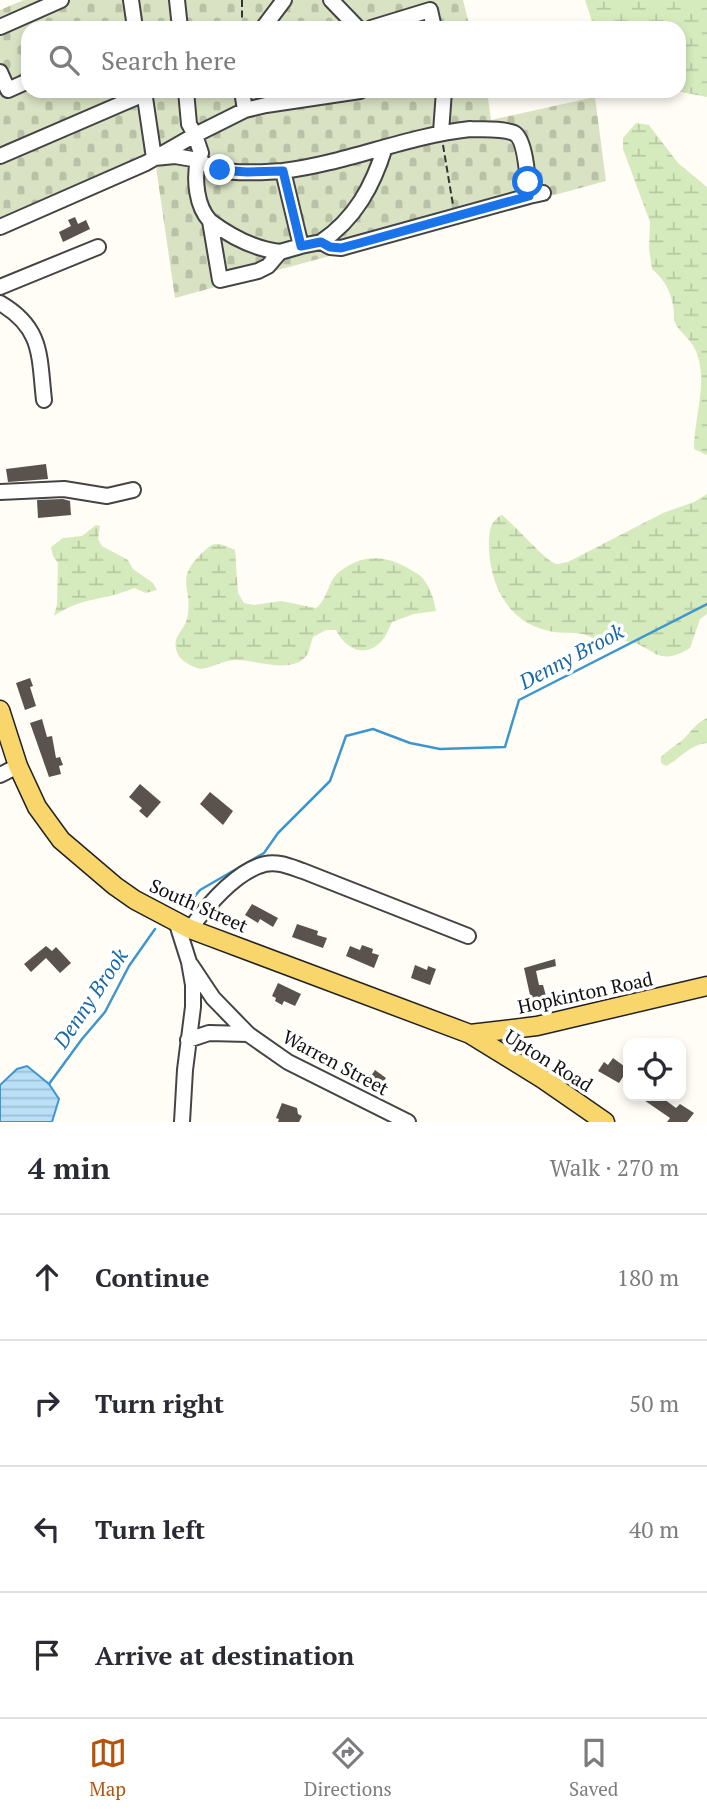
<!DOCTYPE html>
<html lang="en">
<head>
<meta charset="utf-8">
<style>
  :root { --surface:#fff; --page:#f2f2f3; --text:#2b2b33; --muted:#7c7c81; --line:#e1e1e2; --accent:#b45309 }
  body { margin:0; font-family:"PT Serif",serif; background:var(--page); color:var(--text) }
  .controls { position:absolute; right:21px; bottom:21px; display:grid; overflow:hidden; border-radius:14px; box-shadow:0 4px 10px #0003 }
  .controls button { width:63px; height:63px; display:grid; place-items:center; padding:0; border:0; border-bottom:2px solid var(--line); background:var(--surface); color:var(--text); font:35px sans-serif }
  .stop { position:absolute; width:21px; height:21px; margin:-16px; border:5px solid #1a73e8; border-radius:50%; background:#fff }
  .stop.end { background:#1a73e8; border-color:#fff; box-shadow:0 2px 7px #0008 }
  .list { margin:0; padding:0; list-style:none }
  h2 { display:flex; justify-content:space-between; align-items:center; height:91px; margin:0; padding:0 28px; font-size:30px }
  h2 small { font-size:23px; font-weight:400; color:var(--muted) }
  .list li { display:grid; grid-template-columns:46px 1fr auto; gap:21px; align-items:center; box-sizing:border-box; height:126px; padding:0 28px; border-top:2px solid var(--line) }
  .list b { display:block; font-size:26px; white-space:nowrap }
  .list em { font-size:23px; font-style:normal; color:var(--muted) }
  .icon { flex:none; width:38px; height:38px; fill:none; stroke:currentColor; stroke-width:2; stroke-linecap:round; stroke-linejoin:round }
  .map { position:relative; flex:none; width:707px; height:1122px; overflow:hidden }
  .search { position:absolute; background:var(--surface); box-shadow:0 4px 10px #0003; left:21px; right:21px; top:21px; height:77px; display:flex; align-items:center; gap:18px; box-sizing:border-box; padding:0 24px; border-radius:21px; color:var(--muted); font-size:26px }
  .sheet { height:595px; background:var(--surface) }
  nav { display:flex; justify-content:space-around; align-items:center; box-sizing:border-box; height:98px; border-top:2px solid var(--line); background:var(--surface); font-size:19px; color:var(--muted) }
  nav a { display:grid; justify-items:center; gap:4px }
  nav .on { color:var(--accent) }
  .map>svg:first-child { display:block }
  .wetland { fill:url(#wetland-marsh) }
  .cemetery { fill:url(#cemetery-stones) }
  .water { fill:url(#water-rules); stroke:#3f96cf; stroke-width:2 }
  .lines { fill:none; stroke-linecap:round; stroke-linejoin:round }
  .stream { stroke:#3f96cf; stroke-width:2.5 }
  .building { fill:#5a524d }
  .minor-casing { stroke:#444; stroke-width:18 }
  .major-casing { stroke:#222; stroke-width:21 }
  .path { stroke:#333; stroke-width:2; stroke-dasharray:7 3.5; stroke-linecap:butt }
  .minor { stroke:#fff; stroke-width:14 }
  .major { stroke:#f9d66b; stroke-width:18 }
  .route { stroke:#1a73e8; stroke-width:9 }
  .labels { text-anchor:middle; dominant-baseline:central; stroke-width:7; stroke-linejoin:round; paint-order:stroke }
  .street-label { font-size:19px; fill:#111; stroke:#fff }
  .water-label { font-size:21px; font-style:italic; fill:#1768a6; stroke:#fff }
</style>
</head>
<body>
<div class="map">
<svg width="707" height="1122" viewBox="0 0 707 1122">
  <defs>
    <pattern id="wetland-marsh" width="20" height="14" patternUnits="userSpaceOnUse" patternTransform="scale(1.75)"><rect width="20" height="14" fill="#d5ebbd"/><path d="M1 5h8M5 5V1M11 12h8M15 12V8" fill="none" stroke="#b6c8a1"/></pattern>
    <pattern id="cemetery-stones" width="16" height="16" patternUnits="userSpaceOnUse" patternTransform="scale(1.75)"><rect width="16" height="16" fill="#d9e3c4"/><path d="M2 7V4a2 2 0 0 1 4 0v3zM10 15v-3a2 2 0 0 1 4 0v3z" fill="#b9c2a7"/></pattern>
    <pattern id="water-rules" width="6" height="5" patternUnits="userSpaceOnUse" patternTransform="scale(1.75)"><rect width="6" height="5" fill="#b9e0f7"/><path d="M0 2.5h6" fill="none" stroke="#9ebfd3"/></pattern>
  </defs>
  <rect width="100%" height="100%" fill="#fffdf5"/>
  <!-- wetland -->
  <path class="wetland" d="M 585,0 L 707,0 L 707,97 L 676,91 L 679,91 L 679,28 L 594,28 Z
    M 636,123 L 649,125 L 678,163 L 707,187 L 707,455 L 694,449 C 694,418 707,387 698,357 C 693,338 679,334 675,322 C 673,318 674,314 674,311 C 671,292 666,281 652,269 L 649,248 L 650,222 L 623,149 L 623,138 Z
    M 707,494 L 707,614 L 700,619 L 690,648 C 656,669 654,645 626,641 C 617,640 607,641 598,640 C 593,639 588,635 583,634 C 571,632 558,634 545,630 C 507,620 490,584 489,547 C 489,534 489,521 502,515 C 514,524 546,562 557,564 C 560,564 564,562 568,562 L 663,513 L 694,502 Z
    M 96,525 L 100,526 L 98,539 L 102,546 L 128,560 L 133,569 L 153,583 L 157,590 L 146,593 L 134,588 C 105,601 83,596 54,616 L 57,604 L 58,563 L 53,556 L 51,547 L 63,538 L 82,536 Z
    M 215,544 L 224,545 L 235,550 L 238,593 L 244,603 L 254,605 L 281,601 L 316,608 C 328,599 327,582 339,572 C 363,553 387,555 411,570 C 416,573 421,575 424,580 C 431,589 434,600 436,611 L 414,614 L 392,622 C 389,628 386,637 381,642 C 363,659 345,648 336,630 L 326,630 L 313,637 C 311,642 310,649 308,653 C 296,676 256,660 238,660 C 224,659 213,668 200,669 C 189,665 179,661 176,649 C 173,636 184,630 187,619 C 194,587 173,581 202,553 C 207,549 208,546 215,544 Z
    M 707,718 L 707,743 C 689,745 681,758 666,766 L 661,763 L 661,757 C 667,751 673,747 680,742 C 690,734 695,723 707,718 Z"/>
  <!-- cemetery -->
  <path class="cemetery" d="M 24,0 L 463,0 L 470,28 L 28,28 L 28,91 L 487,91 L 491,120 L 595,97 L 606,181 L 175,298 L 156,167 L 0,235 L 0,10 Z"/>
  <!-- water -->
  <path class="water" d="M 27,1066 L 49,1084 L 59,1099 L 52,1122 L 0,1122 L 0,1085 L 17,1069 Z"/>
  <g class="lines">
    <!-- stream -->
    <path class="stream" d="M 184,909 L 200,890 L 264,853 L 278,833 L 330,781 L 346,736 L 373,729 L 410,743 L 440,749 L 505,747 L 519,700 L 707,604
      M 49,1084 L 82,1039 L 105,1012 L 129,966 L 155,929"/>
  </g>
  <!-- building -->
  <path class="building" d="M 75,217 L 78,224 L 86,220 L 90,229 L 63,242 L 59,232 L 71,226 L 68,220 Z
    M 46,464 L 48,479 L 8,482 L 6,469 Z
    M 63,499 L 70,501 L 71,515 L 38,518 L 37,500 Z
    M 30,678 L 33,686 L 30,687 L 36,706 L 25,710 L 16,683 Z
    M 42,719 L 47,737 L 52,736 L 56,758 L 60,757 L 63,765 L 59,766 L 61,774 L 49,777 L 30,723 Z
    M 140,784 L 161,802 L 147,818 L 139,811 L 142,808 L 129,797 Z
    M 210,792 L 233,811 L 223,825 L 200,804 Z
    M 252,904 L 278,918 L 273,927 L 260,919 L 258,923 L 245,915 Z
    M 297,924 L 318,931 L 317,935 L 327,938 L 323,948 L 292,937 Z
    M 362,945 L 373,949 L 372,953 L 379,955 L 374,968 L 346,956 L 350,946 L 360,950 Z
    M 46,946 L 52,951 L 56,947 L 71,963 L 60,973 L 46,958 L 31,972 L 24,964 Z
    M 555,959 L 556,966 L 536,971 L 539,985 L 543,985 L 546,996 L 542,997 L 544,1002 L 532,1004 L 524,968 Z
    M 415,965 L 427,970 L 428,966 L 436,969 L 430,985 L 411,978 Z
    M 278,983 L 301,994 L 295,1006 L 284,1001 L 282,1005 L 275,1001 L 276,998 L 272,996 Z
    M 613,1058 L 628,1069 L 619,1083 L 598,1071 L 604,1062 L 608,1065 Z
    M 375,1070 L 386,1078 L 382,1083 L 389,1088 L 384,1094 L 367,1082 Z
    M 638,1096 L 660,1096 L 676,1108 L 680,1104 L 694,1113 L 687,1122 L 667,1122 L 670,1118 Z
    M 282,1103 L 297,1108 L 298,1114 L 302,1116 L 299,1122 L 278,1122 L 279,1119 L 276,1118 Z"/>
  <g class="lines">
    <!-- minor casing -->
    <g class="minor-casing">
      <path id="minor" d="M 131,0 L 135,28
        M 177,0 L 180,28
        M 331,0 L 358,28
        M 0,27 L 61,0
        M 263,28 L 284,0
        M 371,28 L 430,10 L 434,28
        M 0,72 L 8,90 L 28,81
        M 144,91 L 154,158 L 175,156 L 198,160 C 194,179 196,206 210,221 L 220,280 L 258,271 L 268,266 L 280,252 L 301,246
        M 186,91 L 189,124 L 195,135 L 245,110 L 266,105 L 360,91
        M 242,91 L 245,110
        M 470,129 C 483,130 501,128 514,133 C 526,139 528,183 529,196 L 341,248 L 330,247 L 321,242 L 301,246 L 283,171 C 347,163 406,136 470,129 Z
        M 441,132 L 444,91
        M 0,156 L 144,94
        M 529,196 L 543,193
        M 210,221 C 230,236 255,249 280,252
        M 0,227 L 146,163 L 195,135 L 201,153 L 198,160 C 224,177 254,172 283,171
        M 321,242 C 355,219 373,186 385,147
        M 0,287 L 98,247
        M 0,303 C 43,328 39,356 44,400
        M 0,492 L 64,489 L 107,496 L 133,490
        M 0,775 L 18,766
        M 176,921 L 189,962 L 193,985 L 193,1007 L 185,1070 L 182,1122
        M 190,929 C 207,906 236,871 265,864 C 278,861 291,867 303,871 L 468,936
        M 191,965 L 213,998 L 248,1034
        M 188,1040 L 209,1033 L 248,1034 L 288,1062 L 408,1122"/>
    </g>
    <!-- major casing -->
    <g class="major-casing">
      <path id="major" d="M 0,710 L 18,766 L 37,807 L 61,840 L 115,886 L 135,900 L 190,929 L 470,1034 L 543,1079 L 605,1122
        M 470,1034 L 537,1026 L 707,986"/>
    </g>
    <!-- path -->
    <path class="path" d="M 242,28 L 242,0
      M 443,145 L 453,205"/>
    <!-- minor -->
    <use href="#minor" class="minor"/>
    <!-- major -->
    <use href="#major" class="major"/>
  </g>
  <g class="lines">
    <!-- route -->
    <path class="route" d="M 220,170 L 247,172 L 283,171 L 301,246 L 321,242 L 330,247 L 341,248 L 360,243 L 529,196 L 528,182"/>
  </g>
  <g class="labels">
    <!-- street labels -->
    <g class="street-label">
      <text transform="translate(199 905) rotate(24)">South Street</text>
      <text transform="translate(585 992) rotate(-12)">Hopkinton Road</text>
      <text transform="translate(549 1060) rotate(32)">Upton Road</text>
      <text transform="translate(336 1062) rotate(28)">Warren Street</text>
    </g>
    <!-- water labels -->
    <g class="water-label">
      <text transform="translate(571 656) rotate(-28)">Denny Brook</text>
      <text transform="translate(90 998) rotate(-56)">Denny Brook</text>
    </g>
  </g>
</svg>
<div class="controls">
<button><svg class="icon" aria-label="locate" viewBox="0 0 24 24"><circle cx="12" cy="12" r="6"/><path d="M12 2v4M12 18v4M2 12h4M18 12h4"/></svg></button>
</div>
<div class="stop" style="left:528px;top:182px"></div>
<div class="stop end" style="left:220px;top:170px"></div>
<div class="search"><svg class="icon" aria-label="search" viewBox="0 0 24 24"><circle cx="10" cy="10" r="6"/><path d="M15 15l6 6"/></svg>Search here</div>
</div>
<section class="sheet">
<h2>4 min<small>Walk · 270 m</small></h2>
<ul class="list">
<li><svg class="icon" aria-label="ahead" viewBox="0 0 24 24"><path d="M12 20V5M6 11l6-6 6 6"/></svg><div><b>Continue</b></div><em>180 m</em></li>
<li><svg class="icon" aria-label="right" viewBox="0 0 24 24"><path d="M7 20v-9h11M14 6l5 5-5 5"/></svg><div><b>Turn right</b></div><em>50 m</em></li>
<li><svg class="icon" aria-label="left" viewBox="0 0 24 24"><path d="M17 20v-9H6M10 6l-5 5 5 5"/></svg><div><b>Turn left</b></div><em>40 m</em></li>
<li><svg class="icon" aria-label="arrive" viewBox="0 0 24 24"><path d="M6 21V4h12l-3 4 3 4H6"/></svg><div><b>Arrive at destination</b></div></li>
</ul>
</section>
<nav>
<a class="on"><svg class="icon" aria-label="map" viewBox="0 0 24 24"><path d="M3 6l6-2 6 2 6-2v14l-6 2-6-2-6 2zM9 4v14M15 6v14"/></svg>Map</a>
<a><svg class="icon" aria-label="directions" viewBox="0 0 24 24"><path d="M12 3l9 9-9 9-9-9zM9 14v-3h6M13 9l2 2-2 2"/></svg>Directions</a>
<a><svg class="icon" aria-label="saved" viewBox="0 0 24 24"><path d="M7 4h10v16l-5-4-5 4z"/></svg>Saved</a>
</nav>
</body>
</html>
